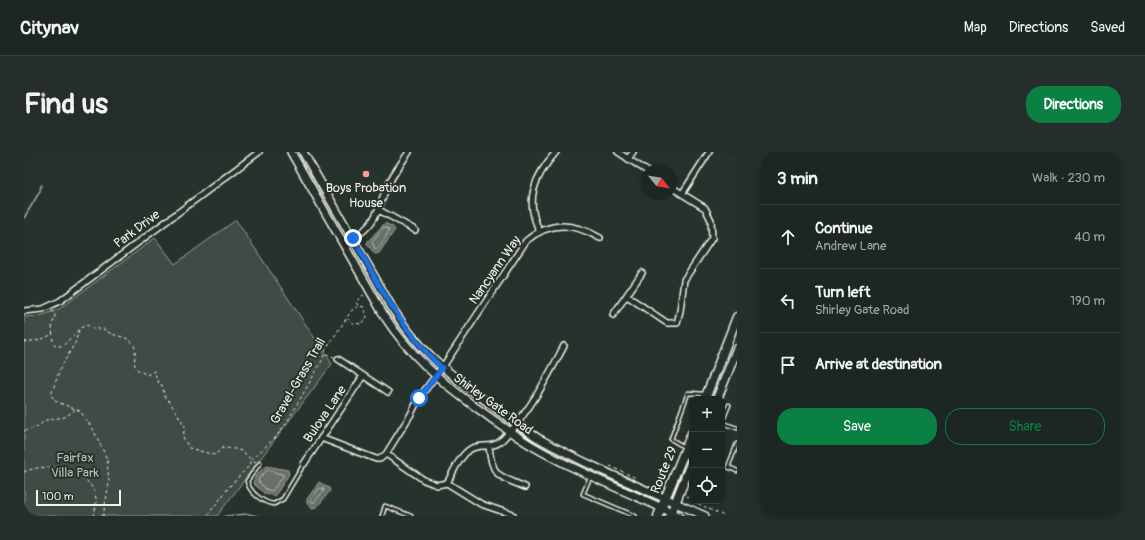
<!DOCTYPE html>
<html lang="en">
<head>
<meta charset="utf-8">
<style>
  :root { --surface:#1c2622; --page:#252e2a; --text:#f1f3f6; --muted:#a0a5a5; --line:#3a4340; --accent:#0b8043 }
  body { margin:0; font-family:Pangolin,sans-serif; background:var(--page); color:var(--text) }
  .controls { position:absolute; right:12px; bottom:12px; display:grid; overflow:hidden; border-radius:8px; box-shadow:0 2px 10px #0003 }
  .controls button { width:36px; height:36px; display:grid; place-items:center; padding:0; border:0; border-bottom:1px solid var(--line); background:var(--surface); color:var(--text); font:20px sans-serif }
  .compass { position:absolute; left:617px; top:12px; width:36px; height:36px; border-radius:50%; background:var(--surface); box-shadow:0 2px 10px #0003; rotate:120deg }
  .scale { position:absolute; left:12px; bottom:10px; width:85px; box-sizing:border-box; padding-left:4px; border:2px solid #f4f1e8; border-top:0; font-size:11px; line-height:14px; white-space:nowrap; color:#f4f1e8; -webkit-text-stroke:3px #26332d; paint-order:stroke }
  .stop { position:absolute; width:12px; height:12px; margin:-9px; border:3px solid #1a73e8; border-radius:50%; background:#fff }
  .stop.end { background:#1a73e8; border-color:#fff; box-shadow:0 1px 4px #0008 }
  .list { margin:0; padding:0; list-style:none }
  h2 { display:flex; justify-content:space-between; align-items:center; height:52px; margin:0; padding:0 16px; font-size:17px }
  h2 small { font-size:13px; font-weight:400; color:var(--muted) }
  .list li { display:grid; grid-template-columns:26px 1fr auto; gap:12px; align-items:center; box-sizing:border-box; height:64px; padding:0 16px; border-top:1px solid var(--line) }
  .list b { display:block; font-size:15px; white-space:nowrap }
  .list p { margin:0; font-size:13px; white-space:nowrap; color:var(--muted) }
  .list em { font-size:13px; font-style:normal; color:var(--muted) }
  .actions { display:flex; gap:8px; padding:12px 16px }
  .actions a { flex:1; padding:9px 0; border:1px solid var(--accent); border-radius:16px; text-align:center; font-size:14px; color:var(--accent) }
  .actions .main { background:var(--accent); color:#fff }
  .icon { flex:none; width:22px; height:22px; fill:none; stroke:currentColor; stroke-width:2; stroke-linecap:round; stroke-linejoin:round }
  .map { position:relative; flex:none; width:713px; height:364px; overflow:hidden; border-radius:16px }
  header { display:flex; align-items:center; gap:24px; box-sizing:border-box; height:56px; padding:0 20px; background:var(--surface); border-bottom:1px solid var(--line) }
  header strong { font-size:19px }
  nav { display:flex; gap:22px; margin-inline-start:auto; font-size:14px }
  .intro { display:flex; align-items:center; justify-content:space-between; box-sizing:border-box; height:96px; padding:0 24px }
  h1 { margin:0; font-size:28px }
  .button { padding:10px 18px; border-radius:16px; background:var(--accent); color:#fff; font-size:14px; font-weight:700 }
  main { display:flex; gap:24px; padding:0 24px }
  aside { flex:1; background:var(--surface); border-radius:16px; box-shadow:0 2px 10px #0003 }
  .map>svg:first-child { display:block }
  .green { fill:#414b45; stroke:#9a9e96 }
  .water { fill:#676f68; stroke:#9fa39b }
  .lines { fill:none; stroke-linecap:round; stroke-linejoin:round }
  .shore { stroke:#bcbdb5; stroke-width:1 }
  .stream { stroke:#9fa39b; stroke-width:1.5 }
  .service-casing { stroke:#f4f1e8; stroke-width:5.5 }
  .minor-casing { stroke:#f4f1e8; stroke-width:8 }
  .secondary-casing { stroke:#f4f1e8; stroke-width:10 }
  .primary-casing { stroke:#f4f1e8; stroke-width:11 }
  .path { stroke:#f4f1e8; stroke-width:1; stroke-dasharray:3 3; stroke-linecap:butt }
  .service { stroke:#26332d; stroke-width:2.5 }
  .minor { stroke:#26332d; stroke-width:5 }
  .secondary { stroke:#26332d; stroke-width:7 }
  .primary { stroke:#26332d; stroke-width:8 }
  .route { stroke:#1a73e8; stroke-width:5 }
  .poi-dot { fill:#ff9aa2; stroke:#26332d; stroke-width:1.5 }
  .labels { text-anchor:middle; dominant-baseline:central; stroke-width:4; stroke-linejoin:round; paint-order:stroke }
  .poi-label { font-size:13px; fill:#f4f1e8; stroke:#26332d }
  .street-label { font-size:13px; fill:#f4f1e8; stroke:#26332d }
  .park-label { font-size:13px; fill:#bebfb7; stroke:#26332d }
</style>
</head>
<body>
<header>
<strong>Citynav</strong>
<nav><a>Map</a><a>Directions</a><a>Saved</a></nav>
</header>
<div class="intro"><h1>Find us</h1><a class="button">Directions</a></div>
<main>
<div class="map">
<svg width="713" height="364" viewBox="0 0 713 364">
  <rect width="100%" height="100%" fill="#26332d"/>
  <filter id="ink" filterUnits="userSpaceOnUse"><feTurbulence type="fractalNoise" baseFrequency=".025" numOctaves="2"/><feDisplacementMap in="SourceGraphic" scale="8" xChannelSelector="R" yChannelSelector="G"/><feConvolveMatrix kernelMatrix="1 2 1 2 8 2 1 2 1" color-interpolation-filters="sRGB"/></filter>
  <g filter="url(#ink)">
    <!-- green -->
    <path class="green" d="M 212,68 L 308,212 L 193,364 L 0,364 L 0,165 L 16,164 L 35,157 L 131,86 L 151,112 Z"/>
    <!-- water -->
    <path class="water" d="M 361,71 L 369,75 L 371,78 L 355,101 L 351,102 L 343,92 L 344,89 Z
      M 242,314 L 264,318 L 265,322 L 251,344 L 241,342 L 229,331 L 232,323 Z
      M 295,330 L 305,336 L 306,339 L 293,355 L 288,356 L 283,352 L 283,347 Z"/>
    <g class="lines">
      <!-- shore -->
      <path class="shore" d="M 360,75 L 365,77 L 365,79 L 354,97 L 351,97 L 348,90 Z
        M 244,318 L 260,323 L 248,339 L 243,338 L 234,329 L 236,325 Z
        M 296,336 L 300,337 L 300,339 L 289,351 L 287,348 Z"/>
      <!-- stream -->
      <path class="stream" d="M 0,66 L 16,39 L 17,33
        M 201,364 L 224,362 L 234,364"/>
      <!-- service casing -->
      <g class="service-casing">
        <path id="service" d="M 698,270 L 705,253
          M 698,271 L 713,276
          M 713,292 L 704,315 L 713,319
          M 660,295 L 647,287 L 664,241 L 680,242
          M 236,311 L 223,329 C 225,340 239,351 250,352 L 259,347 L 280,312
          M 566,325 L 559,342 L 611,364
          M 358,364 L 361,354 L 387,364"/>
      </g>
      <!-- minor casing -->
      <g class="minor-casing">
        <path id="minor" d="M 594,0 L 623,19
          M 604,7 L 609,0
          M 658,42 L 685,0
          M 355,58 L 391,78
          M 516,80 C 500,49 510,25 532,0
          M 329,86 C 352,73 353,59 362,37 C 368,23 377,12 385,0
          M 603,144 L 643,171 L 653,171 L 656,159 L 660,128 L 688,86 L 687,68 L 681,56 L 647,35
          M 0,159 L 19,157 L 36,149 L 235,0
          M 589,163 L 618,121
          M 314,207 L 364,240
          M 297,286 L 352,307 L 356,307 L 362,302 L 387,262 L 395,246 L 422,210 L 502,89 C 527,68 550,71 576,86
          M 465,295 C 468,325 475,324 501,335
          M 362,302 L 400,328 L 413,333 L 423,331
          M 280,312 L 339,224
          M 423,331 C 429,321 435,305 445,298 C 456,290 468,299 479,287 C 505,261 523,226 540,194
          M 423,331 L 457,352 L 489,363"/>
      </g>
      <!-- secondary casing -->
      <g class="secondary-casing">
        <path id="secondary" d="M 267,0 L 361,165 C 385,202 415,228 450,254 C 470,268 489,283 510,295 C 556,322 607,341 655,364
          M 279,0 L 370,159 C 393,196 423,220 458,246 C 476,259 495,274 514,286 C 566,315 627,340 681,364"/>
      </g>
      <!-- primary casing -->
      <g class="primary-casing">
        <path id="primary" d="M 681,247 L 713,165
          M 693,247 L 713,197
          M 634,364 L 668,281
          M 646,364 L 668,309"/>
      </g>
      <!-- path -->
      <path class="path" d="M 334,153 L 332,151 L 336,145 L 340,143
        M 27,159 L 31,161 L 31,166 L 28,172 L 29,191 L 32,194 L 39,194 L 56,176 L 63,173 L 69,177 L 80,177 C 88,186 103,182 109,192 C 115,200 106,211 114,218 C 117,220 120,221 123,223 L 130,219 L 135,232 L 138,233 L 141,245 L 145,249 L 161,274 L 159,285 L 165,296 L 191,303 L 198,296 C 212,297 218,296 227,308 L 224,315 L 206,334 L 183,364
        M 55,178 L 51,191 L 36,217 L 27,243 L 31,249 L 56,259 L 69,277 L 83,307 L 85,331 L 79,364
        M 0,190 L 16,188 L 29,182
        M 302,202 L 310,205
        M 0,279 L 13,275 L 22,268 L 41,265 L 52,257
        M 232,310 L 227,308 L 251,286 L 263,270 L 299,207 L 302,197 L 328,158 L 334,154 L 340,155 L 343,165 L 338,172 L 328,171 L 324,167
        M 586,314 L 612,326
        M 0,320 C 30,306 86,324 69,364
        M 629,334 L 636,334
        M 663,345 L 664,344 L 668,348
        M 669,349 L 700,364"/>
      <!-- service -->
      <use href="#service" class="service"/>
      <!-- minor -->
      <use href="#minor" class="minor"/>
      <!-- secondary -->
      <use href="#secondary" class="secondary"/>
      <!-- primary -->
      <use href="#primary" class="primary"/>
    </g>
  </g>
  <g class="lines" filter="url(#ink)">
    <!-- route -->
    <path class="route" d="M 329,86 C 355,133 378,179 418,216 L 395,246"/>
  </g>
  <!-- markers -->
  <circle class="poi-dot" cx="342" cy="22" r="4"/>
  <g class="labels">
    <!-- poi labels -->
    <g class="poi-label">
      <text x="342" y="36">Boys Probation<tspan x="342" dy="15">House</tspan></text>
    </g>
    <!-- street labels -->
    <g class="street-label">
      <text transform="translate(113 77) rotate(-37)">Park Drive</text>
      <text transform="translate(471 118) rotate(-55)">Nancyann Way</text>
      <text transform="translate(274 229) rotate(-60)">Gravel-Grass Trail</text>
      <text transform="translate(469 252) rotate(36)">Shirley Gate Road</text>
      <text transform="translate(301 262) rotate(-56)">Bulova Lane</text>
      <text transform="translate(640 318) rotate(-68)">Route 29</text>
    </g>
    <!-- park labels -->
    <g class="park-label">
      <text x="51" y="306">Fairfax<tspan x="51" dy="15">Villa Park</tspan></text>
    </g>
  </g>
</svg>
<div class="controls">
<button>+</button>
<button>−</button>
<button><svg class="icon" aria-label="locate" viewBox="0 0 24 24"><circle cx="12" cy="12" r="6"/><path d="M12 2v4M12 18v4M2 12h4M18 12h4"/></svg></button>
</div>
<svg class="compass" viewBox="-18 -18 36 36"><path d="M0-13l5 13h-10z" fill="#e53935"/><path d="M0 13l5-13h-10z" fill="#a0a5a5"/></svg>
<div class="scale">100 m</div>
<div class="stop" style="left:395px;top:246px"></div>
<div class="stop end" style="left:329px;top:86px"></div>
</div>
<aside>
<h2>3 min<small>Walk · 230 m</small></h2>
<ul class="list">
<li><svg class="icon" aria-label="ahead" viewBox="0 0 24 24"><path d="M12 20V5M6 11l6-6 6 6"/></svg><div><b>Continue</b><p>Andrew Lane</p></div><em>40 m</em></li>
<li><svg class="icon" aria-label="left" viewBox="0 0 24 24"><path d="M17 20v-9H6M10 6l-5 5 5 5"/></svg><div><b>Turn left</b><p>Shirley Gate Road</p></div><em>190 m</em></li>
<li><svg class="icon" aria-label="arrive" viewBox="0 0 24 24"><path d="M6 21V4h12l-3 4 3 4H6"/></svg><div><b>Arrive at destination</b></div></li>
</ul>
<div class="actions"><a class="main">Save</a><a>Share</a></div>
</aside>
</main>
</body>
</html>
